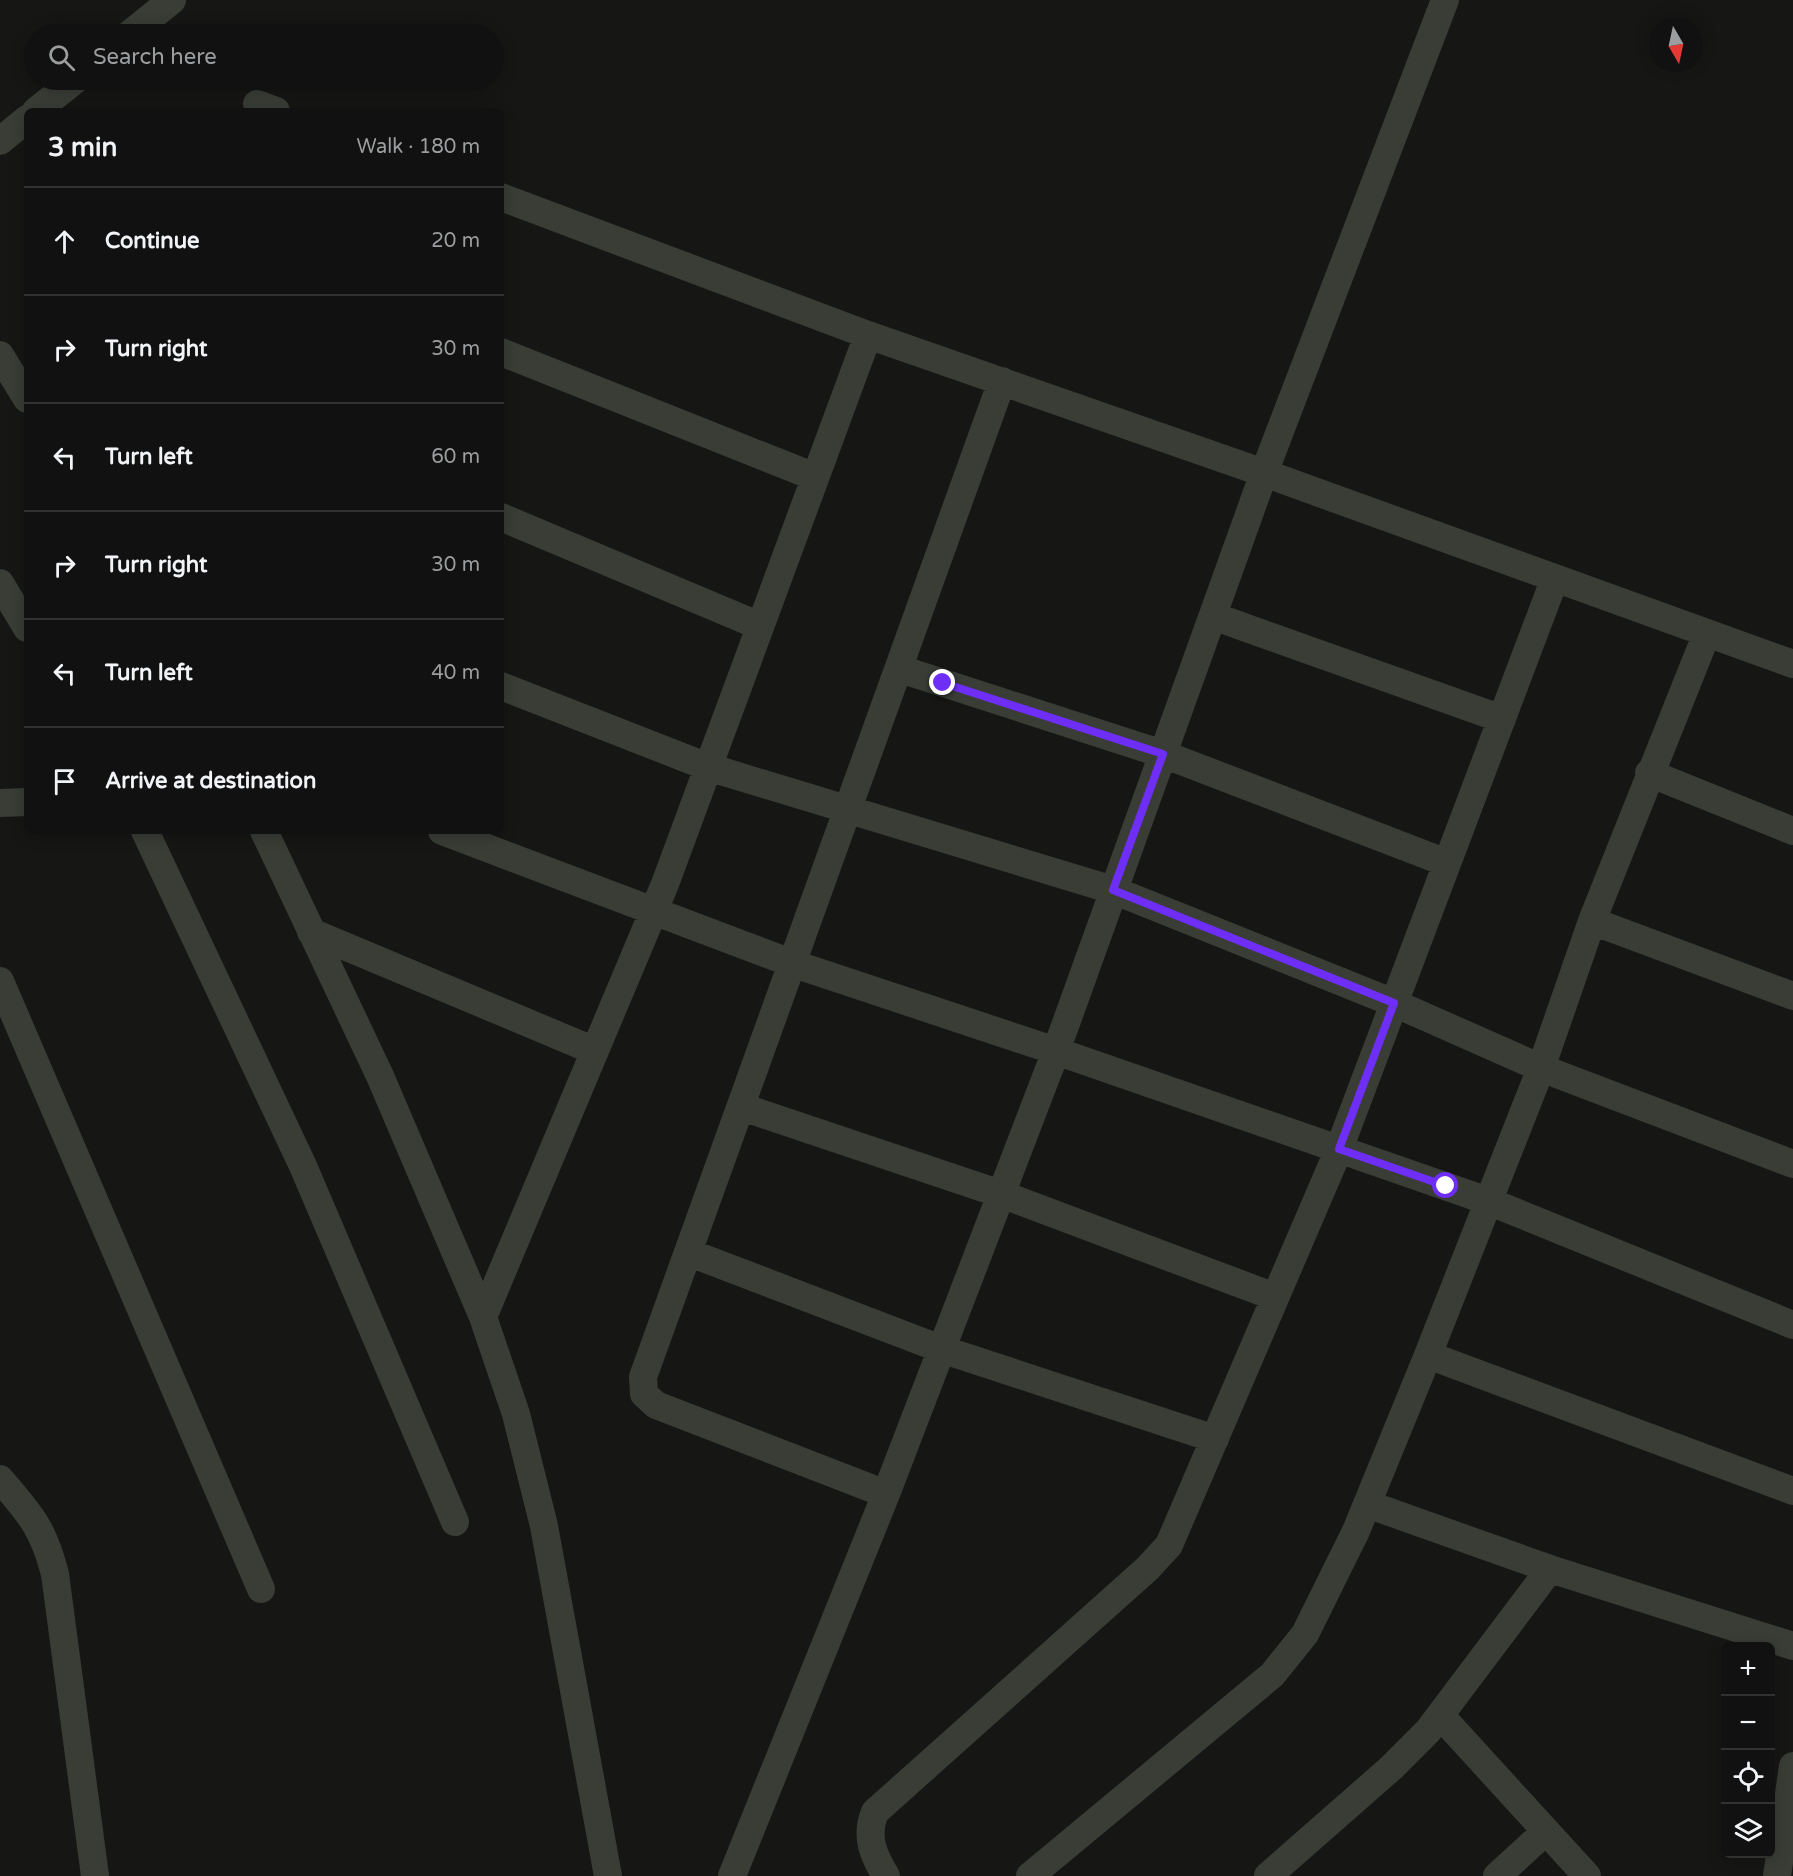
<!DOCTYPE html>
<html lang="en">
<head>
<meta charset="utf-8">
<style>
  :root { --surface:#101110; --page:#191a19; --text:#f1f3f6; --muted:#9c9d9f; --line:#303130 }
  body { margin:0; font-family:"Varela Round",sans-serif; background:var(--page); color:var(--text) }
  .controls { position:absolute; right:18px; bottom:18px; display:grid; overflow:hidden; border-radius:9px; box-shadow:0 3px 15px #0003 }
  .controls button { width:54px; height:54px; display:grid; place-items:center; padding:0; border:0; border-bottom:2px solid var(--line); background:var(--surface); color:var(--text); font:30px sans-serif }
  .compass { position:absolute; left:1649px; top:18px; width:54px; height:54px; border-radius:50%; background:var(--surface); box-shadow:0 3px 15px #0003; rotate:171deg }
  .stop { position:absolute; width:18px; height:18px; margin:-14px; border:4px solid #6f2ef6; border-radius:50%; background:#fff }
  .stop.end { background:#6f2ef6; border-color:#fff; box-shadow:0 2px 6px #0008 }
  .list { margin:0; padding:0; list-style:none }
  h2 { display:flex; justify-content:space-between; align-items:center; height:78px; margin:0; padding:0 24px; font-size:26px }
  h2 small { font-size:20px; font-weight:400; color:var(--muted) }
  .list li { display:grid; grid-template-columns:39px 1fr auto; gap:18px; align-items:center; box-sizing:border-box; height:108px; padding:0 24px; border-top:2px solid var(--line) }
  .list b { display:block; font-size:22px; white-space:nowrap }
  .list em { font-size:20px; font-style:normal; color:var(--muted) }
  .icon { flex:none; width:33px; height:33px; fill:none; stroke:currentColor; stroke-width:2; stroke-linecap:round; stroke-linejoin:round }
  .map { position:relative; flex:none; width:1793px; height:1876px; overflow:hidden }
  .search { position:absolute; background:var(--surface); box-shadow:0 3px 15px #0003; left:24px; top:24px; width:480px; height:66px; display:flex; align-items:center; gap:15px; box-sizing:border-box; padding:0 21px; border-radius:33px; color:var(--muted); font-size:22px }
  .panel { position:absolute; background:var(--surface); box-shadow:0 3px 15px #0003; left:24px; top:108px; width:480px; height:726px; border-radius:9px }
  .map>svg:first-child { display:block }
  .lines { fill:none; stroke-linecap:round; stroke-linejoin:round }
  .minor { stroke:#393d36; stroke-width:28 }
  .route { stroke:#6f2ef6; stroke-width:8 }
</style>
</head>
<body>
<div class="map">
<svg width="1793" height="1876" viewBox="0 0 1793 1876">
  <rect width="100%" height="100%" fill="#161715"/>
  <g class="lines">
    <!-- minor -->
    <path class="minor" d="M 130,34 L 172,0
      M 257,104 L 276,111
      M 36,111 L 75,80
      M 0,141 L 27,119
      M 501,197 L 868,335 L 1264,473 L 1793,664
      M 501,352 L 815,477
      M 0,355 L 27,399
      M 501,517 L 760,626
      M 0,583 L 27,628
      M 1213,616 L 1502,719
      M 900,669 L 1163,754 L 1447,863
      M 501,686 L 708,767 L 1113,890 L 1394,1003 L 1541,1068 L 1793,1164
      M 1649,773 L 1793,831
      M 0,803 L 27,802
      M 145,831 L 303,1166 L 455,1522
      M 264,831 L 380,1076 L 483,1317 L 516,1414 L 544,1526 L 608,1876
      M 442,831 L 794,964 L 1056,1051 L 1488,1201 L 1793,1325
      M 1592,921 L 1793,996
      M 311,932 L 595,1051
      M 0,981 L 261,1589
      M 742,1107 L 1001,1194 L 1275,1297
      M 690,1253 L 941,1349 L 1215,1439
      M 483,1317 L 665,884 L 868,335
      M 1428,1355 L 1793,1491
      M 0,1479 C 30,1514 43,1527 55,1574 L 95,1876
      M 886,1494 L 656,1405 L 644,1394 L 643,1377 L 1002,381
      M 1367,1504 L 1550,1569 L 1793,1646
      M 1440,1715 L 1587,1876
      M 732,1876 L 886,1494 L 987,1231 L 1056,1051 L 1264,473 L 1445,0
      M 886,1876 C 873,1855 865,1836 875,1812 L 1148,1568 L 1169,1545 L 1339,1149 L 1555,578
      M 1030,1876 L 1272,1675 L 1305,1634 L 1356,1531 L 1428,1355 L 1541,1068 L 1592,921 L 1707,633
      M 1268,1876 L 1391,1768 L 1428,1731 L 1550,1569
      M 1497,1876 L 1545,1832
      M 1777,1876 L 1793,1766"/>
  </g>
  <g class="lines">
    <!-- route -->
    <path class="route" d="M 943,683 L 1163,754 L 1113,890 L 1394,1003 L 1339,1149 L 1446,1186"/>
  </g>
</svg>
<div class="controls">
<button>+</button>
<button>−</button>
<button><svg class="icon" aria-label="locate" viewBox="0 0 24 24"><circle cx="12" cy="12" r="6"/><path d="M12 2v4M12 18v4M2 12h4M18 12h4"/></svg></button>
<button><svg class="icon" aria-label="layers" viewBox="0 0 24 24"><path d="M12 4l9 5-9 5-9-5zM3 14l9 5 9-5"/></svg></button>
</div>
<svg class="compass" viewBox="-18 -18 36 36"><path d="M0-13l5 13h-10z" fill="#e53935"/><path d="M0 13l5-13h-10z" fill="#9c9d9f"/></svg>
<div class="stop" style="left:1446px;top:1186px"></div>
<div class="stop end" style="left:943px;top:683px"></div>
<div class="search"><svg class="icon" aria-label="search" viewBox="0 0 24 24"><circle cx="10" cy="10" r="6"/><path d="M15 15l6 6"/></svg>Search here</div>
<section class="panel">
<h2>3 min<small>Walk · 180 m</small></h2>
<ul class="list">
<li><svg class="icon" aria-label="ahead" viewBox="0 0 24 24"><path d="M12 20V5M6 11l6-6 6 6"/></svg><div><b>Continue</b></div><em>20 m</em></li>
<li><svg class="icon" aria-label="right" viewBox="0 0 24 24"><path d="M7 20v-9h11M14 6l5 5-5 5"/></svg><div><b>Turn right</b></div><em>30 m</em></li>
<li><svg class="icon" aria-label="left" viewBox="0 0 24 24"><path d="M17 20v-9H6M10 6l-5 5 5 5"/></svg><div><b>Turn left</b></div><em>60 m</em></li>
<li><svg class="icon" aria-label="right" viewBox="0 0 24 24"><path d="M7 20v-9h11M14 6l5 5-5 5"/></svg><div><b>Turn right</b></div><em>30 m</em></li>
<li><svg class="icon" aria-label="left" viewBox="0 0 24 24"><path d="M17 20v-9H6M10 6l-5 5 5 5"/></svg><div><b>Turn left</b></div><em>40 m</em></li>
<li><svg class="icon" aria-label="arrive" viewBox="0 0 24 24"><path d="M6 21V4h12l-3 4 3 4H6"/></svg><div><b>Arrive at destination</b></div></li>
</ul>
</section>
</div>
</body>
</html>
